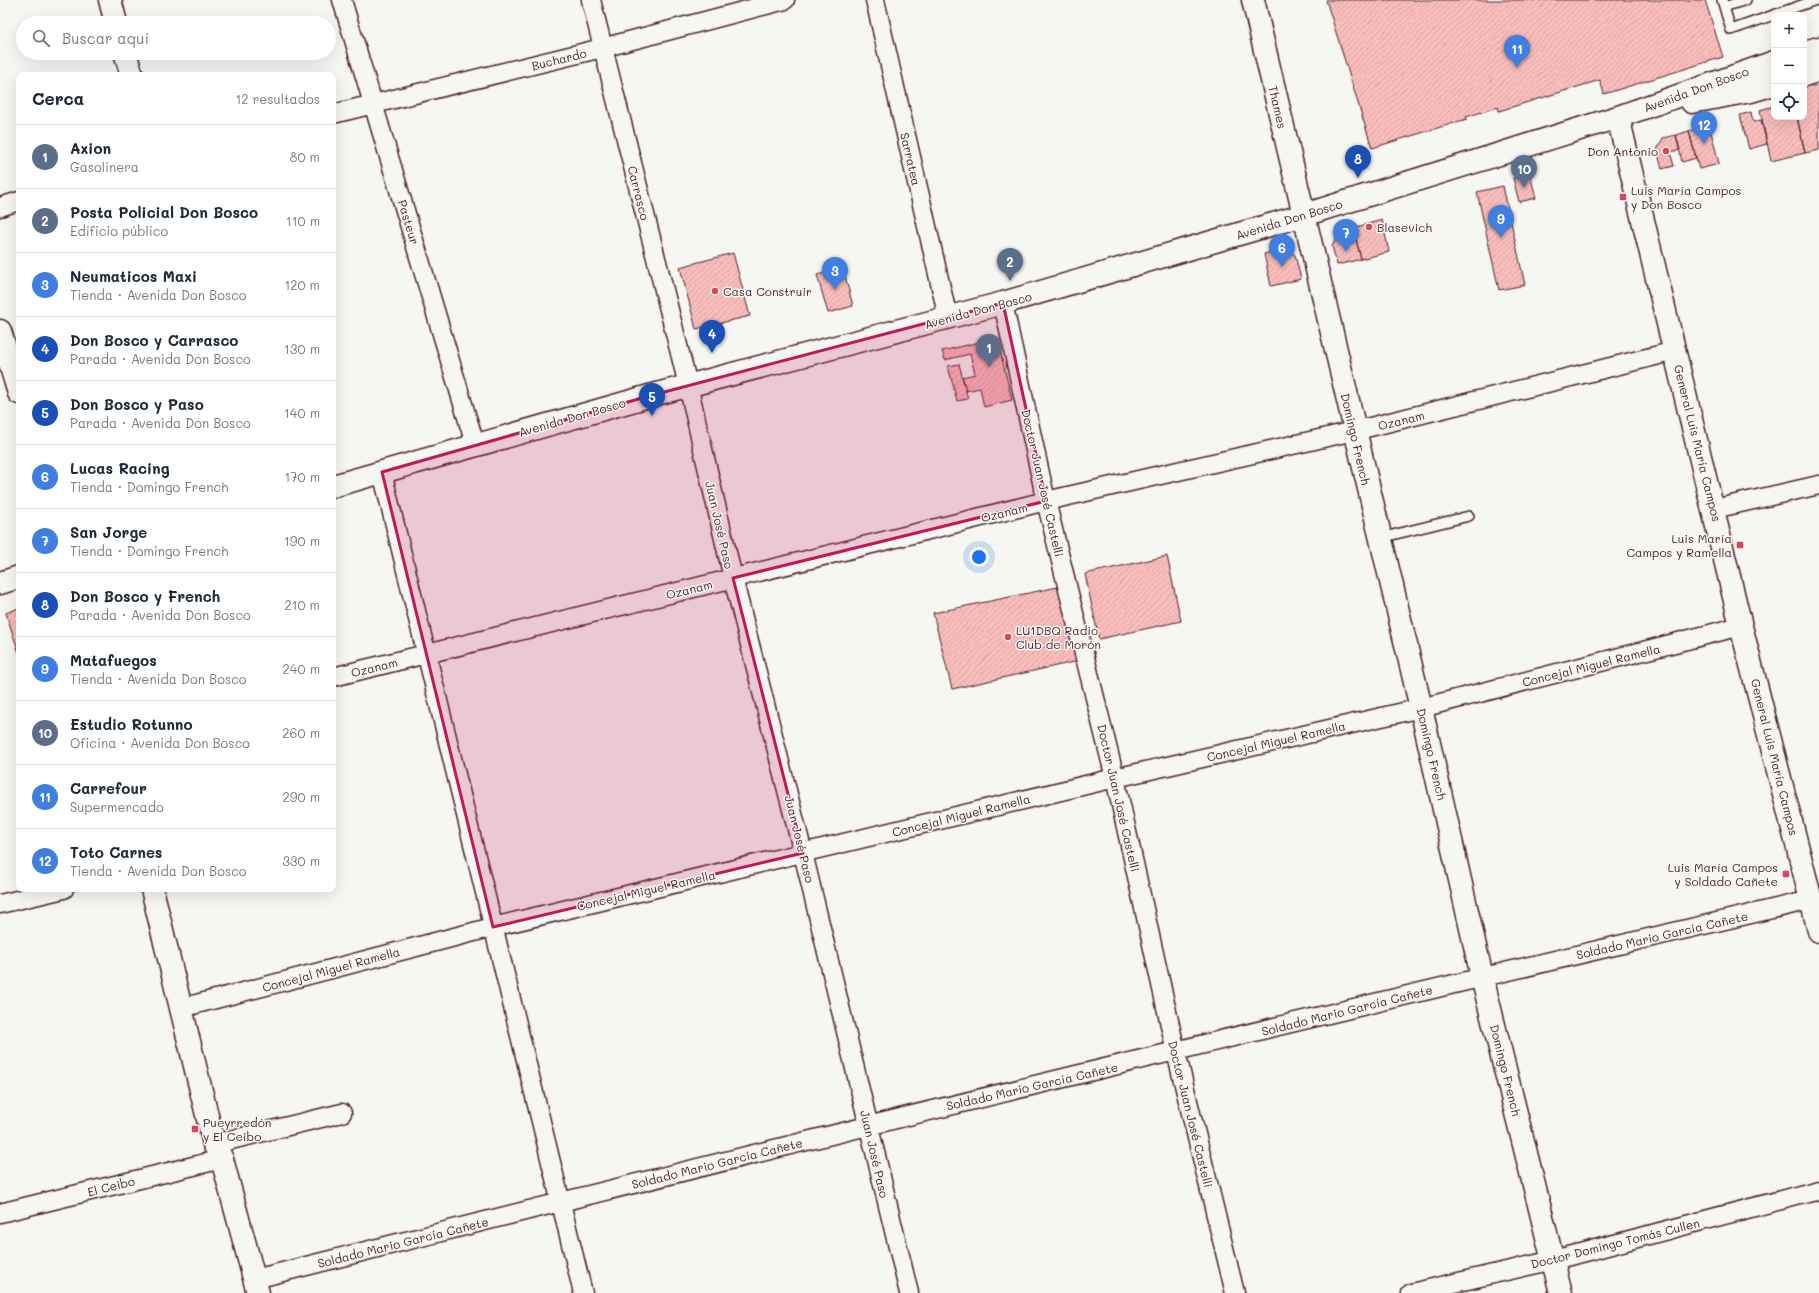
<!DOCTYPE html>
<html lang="es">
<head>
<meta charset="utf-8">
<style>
  :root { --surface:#fff; --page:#f6f6f7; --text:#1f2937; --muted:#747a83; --line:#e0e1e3; --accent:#1a73e8 }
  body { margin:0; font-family:Mali,sans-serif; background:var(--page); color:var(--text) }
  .controls { position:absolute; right:12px; top:12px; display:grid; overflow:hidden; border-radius:8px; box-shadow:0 4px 16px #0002 }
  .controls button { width:36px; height:36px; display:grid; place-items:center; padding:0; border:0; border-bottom:1px solid var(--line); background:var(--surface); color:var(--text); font:20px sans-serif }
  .you { position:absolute; left:979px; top:557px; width:14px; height:14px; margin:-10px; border:3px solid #fff; border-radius:50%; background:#1a73e8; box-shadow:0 0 0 6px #1a73e833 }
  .badge { display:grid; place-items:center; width:26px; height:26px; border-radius:50%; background:var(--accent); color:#fff; font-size:13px; font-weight:700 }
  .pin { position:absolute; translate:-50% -33px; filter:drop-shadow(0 1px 2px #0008) }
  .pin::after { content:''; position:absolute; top:21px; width:14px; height:12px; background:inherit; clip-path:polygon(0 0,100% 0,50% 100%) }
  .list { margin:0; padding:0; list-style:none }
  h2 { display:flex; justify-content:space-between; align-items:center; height:52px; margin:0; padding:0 16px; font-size:17px }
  h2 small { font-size:13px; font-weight:400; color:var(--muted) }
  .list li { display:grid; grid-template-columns:26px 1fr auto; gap:12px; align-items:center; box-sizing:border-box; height:64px; padding:0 16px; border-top:1px solid var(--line) }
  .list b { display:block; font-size:15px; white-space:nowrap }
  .list p { margin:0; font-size:13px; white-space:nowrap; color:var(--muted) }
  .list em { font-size:13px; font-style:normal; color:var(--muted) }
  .icon { flex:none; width:22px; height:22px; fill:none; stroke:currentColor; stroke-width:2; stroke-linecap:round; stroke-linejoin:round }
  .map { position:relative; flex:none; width:1819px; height:1293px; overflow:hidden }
  .search { position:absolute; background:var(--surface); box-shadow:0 4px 16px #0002; left:16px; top:16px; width:320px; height:44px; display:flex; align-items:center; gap:10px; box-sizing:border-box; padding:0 14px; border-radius:22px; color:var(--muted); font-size:15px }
  .panel { position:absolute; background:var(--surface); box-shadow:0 4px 16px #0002; left:16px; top:72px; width:320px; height:820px; border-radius:8px }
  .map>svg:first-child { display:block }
  .building { fill:url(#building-hatch); stroke:#4a1f2b }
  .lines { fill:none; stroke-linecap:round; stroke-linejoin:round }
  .service-casing { stroke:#4a1f2b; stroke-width:12 }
  .minor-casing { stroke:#4a1f2b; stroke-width:21 }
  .tertiary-casing { stroke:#4a1f2b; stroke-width:25 }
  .secondary-casing { stroke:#4a1f2b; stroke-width:25 }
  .service { stroke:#f6f6f2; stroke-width:9 }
  .minor { stroke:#f6f6f2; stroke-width:18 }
  .tertiary { stroke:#f6f6f2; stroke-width:22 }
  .secondary { stroke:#f6f6f2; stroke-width:22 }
  .marked { fill:#c2185b; fill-opacity:0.2; stroke:#c2185b; stroke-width:3; stroke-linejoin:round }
  .poi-dot { fill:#d1495b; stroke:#f6f6f2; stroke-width:1.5 }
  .labels { text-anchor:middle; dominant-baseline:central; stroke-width:3; stroke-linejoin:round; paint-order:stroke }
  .street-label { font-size:12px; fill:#4a1f2b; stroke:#f6f6f2 }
  .poi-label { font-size:12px; fill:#4a1f2b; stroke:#f6f6f2; text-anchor:start }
</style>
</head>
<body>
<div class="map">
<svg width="1819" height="1293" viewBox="0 0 1819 1293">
  <defs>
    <pattern id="building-hatch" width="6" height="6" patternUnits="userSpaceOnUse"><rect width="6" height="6" fill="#f9bdbb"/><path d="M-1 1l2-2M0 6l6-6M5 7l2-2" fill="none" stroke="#d7a2a1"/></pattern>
  </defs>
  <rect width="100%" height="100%" fill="#f6f6f2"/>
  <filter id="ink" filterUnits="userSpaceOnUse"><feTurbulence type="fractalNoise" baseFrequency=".025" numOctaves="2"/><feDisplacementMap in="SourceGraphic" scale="8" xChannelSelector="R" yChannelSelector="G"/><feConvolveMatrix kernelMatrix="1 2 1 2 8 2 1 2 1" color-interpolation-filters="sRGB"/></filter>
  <g filter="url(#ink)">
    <!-- building -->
    <path class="building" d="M 1326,0 L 1705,0 L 1723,57 L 1604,94 L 1600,80 L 1499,111 L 1498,107 L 1466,117 L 1467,119 L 1372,148 Z
      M 1806,85 L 1819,87 L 1819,150 L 1805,153 L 1797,117 L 1804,117 L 1804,88 Z
      M 1774,106 L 1774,117 L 1797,117 L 1805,153 L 1771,161 L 1760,110 Z
      M 1751,112 L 1753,122 L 1761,120 L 1767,144 L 1749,149 L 1740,115 Z
      M 1709,124 L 1719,164 L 1699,169 L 1689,131 Z
      M 1689,131 L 1696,158 L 1682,162 L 1676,135 Z
      M 1676,135 L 1680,150 L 1670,152 L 1674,166 L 1662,169 L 1657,150 L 1663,138 Z
      M 1530,174 L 1536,198 L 1519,202 L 1513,178 Z
      M 1503,186 L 1525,285 L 1499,290 L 1477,192 Z
      M 1382,220 L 1389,252 L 1361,259 L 1353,228 Z
      M 1353,228 L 1361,259 L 1337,265 L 1332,246 L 1340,233 Z
      M 1285,248 L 1295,255 L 1301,279 L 1271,286 L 1264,254 Z
      M 733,253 L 750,316 L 696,329 L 680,267 Z
      M 843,268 L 853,306 L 828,313 L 817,275 Z
      M 997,338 L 1012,400 L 984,407 L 980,388 L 966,391 L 962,377 L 975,374 L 970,354 L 945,360 L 942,351 Z
      M 959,364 L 968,399 L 957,401 L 948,366 Z
      M 1167,556 L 1181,621 L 1099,639 L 1085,574 Z
      M 1067,585 L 1083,660 L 952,689 L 933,613 Z
      M 19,608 L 19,653 L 6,613 Z"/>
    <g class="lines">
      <!-- service casing -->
      <g class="service-casing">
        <path id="service" d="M 1722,0 L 1731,30 L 1816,0
          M 1724,7 L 1746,0
          M 1380,538 L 1469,516"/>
      </g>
      <!-- minor casing -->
      <g class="minor-casing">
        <path id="minor" d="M 342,0 L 475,444
          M 591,0 L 688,385 L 733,578 L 803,853 L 909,1293
          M 875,0 L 948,318
          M 333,114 L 602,48 L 785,0
          M 0,207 L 19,201
          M 1003,303 L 1046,501 L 1115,778 L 1176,1052 L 1235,1293
          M 382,472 L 583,1293
          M 1714,509 L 1819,485
          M 333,677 L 1046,501 L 1354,431 L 1675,351
          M 0,904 L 64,889
          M 181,1008 L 493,927 L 1115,778 L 1421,708 L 1741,626
          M 214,1144 L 342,1113
          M 0,1213 L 222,1159
          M 255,1279 C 772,1148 1291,1021 1811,900
          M 1411,1293 L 1554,1260 L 1819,1190"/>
      </g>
      <!-- tertiary casing -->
      <g class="tertiary-casing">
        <path id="tertiary" d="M 110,0 L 116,23
          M 1253,0 L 1421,708 L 1482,977 L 1561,1293
          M 125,53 L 132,75
          M 0,331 L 19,393
          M 152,889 L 214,1144 L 222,1159 L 258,1293"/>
      </g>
      <!-- secondary casing -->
      <g class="secondary-casing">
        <path id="secondary" d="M 1804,52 L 1819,48
          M 1804,75 L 1819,70
          M 1692,102 L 1751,91 L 1774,84
          M 1618,117 L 1741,626 L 1819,931
          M 333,486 L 649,396 L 1003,303 L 1304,215 L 1618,117 L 1774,62
          M 0,583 L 19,577"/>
      </g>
      <!-- service -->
      <use href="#service" class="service"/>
      <!-- minor -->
      <use href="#minor" class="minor"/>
      <!-- tertiary -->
      <use href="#tertiary" class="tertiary"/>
      <!-- secondary -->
      <use href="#secondary" class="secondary"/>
    </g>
  </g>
  <!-- marked area -->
  <path class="marked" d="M 1003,303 L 1046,501 L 733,578 L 803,853 L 493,927 L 382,472 L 649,396 Z"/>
  <!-- markers -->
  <g class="poi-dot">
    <circle cx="1666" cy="151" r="4"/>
    <rect x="1619" y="193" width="8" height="8" rx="2"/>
    <circle cx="1369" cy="227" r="4"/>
    <circle cx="715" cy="291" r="4"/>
    <rect x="1736" y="541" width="8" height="8" rx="2"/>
    <circle cx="1008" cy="637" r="4"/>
    <rect x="1782" y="870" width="8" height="8" rx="2"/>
    <rect x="191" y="1125" width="8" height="8" rx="2"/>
  </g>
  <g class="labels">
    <!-- street labels -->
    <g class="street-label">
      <text transform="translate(559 59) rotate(-14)">Buchardo</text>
      <text transform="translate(1696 89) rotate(-20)">Avenida Don Bosco</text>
      <text transform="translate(1278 107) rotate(77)">Thames</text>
      <text transform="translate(911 159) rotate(77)">Sarratea</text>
      <text transform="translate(639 193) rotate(76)">Carrasco</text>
      <text transform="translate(1289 219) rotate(-17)">Avenida Don Bosco</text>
      <text transform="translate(409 222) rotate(73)">Pasteur</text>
      <text transform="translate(978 310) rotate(-15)">Avenida Don Bosco</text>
      <text transform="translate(572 417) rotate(-16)">Avenida Don Bosco</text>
      <text transform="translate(1401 420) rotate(-14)">Ozanam</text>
      <text transform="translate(1356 439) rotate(77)">Domingo French</text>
      <text transform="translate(1698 443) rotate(76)">General Luis María Campos</text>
      <text transform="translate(1043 483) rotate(77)">Doctor Juan José Castelli</text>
      <text transform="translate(1004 512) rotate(-14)">Ozanam</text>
      <text transform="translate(720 525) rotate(77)">Juan José Paso</text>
      <text transform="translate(689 589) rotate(-14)">Ozanam</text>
      <text transform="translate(1591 665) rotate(-14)">Concejal Miguel Ramella</text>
      <text transform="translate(374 667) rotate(-14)">Ozanam</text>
      <text transform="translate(1276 741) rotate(-13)">Concejal Miguel Ramella</text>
      <text transform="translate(1432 754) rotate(77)">Domingo French</text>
      <text transform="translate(1775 757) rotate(76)">General Luis María Campos</text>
      <text transform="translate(1119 798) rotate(77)">Doctor Juan José Castelli</text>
      <text transform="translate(961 815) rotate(-14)">Concejal Miguel Ramella</text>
      <text transform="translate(800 839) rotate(76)">Juan José Paso</text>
      <text transform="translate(646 890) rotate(-13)">Concejal Miguel Ramella</text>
      <text transform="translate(1662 935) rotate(-13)">Soldado Mario García Cañete</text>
      <text transform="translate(331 969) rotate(-15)">Concejal Miguel Ramella</text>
      <text transform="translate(1347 1010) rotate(-14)">Soldado Mario García Cañete</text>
      <text transform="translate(1506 1070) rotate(76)">Domingo French</text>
      <text transform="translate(1032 1086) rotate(-13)">Soldado Mario García Cañete</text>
      <text transform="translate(1191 1114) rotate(76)">Doctor Juan José Castelli</text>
      <text transform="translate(875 1154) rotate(77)">Juan José Paso</text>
      <text transform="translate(717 1163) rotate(-14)">Soldado Mario García Cañete</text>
      <text transform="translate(111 1186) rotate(-14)">El Ceibo</text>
      <text transform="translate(403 1242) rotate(-14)">Soldado Mario García Cañete</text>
      <text transform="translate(1615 1243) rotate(-14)">Doctor Domingo Tomás Cullen</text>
    </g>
    <!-- poi labels -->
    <g class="poi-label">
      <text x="1658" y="151" text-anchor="end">Don Antonio</text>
      <text x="1631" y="190">Luis María Campos<tspan x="1631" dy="14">y Don Bosco</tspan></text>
      <text x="1377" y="227">Blasevich</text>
      <text x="723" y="291">Casa Construir</text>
      <text x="1732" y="538" text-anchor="end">Luis María<tspan x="1732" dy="14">Campos y Ramella</tspan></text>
      <text x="1016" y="630">LU1DBQ Radio<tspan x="1016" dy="14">Club de Morón</tspan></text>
      <text x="1778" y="867" text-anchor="end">Luis María Campos<tspan x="1778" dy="14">y Soldado Cañete</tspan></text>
      <text x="203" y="1122">Pueyrredón<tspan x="203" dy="14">y El Ceibo</tspan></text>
    </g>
  </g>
</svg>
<div class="controls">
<button>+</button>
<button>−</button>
<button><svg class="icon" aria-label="locate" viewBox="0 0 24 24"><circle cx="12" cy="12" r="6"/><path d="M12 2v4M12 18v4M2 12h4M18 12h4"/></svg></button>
</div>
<div class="you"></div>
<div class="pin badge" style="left:989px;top:367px;background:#5c6f8a">1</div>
<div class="pin badge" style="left:1010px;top:281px;background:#5c6f8a">2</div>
<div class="pin badge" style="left:835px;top:290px;background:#3f7fe0">3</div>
<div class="pin badge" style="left:712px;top:353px;background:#1a4fb4">4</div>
<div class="pin badge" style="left:652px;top:416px;background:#1a4fb4">5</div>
<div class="pin badge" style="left:1282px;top:267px;background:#3f7fe0">6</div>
<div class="pin badge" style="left:1346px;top:252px;background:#3f7fe0">7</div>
<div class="pin badge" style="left:1358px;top:178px;background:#1a4fb4">8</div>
<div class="pin badge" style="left:1501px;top:238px;background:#3f7fe0">9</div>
<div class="pin badge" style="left:1524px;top:188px;background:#5c6f8a">10</div>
<div class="pin badge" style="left:1517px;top:68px;background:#3f7fe0">11</div>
<div class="pin badge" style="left:1704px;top:144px;background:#3f7fe0">12</div>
<div class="search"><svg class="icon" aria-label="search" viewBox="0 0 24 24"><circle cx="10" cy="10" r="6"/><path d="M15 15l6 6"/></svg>Buscar aquí</div>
<section class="panel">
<h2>Cerca<small>12 resultados</small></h2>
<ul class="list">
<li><span class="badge" style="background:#5c6f8a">1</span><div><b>Axion</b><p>Gasolinera</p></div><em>80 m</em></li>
<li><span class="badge" style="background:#5c6f8a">2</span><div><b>Posta Policial Don Bosco</b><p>Edificio público</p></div><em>110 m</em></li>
<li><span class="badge" style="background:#3f7fe0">3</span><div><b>Neumaticos Maxi</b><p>Tienda · Avenida Don Bosco</p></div><em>120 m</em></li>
<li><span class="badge" style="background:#1a4fb4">4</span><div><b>Don Bosco y Carrasco</b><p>Parada · Avenida Don Bosco</p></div><em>130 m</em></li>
<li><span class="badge" style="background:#1a4fb4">5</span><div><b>Don Bosco y Paso</b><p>Parada · Avenida Don Bosco</p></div><em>140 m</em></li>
<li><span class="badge" style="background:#3f7fe0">6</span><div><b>Lucas Racing</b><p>Tienda · Domingo French</p></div><em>170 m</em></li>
<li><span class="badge" style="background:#3f7fe0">7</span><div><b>San Jorge</b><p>Tienda · Domingo French</p></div><em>190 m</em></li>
<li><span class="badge" style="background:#1a4fb4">8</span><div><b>Don Bosco y French</b><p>Parada · Avenida Don Bosco</p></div><em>210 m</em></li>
<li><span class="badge" style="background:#3f7fe0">9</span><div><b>Matafuegos</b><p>Tienda · Avenida Don Bosco</p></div><em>240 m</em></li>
<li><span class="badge" style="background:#5c6f8a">10</span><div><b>Estudio Rotunno</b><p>Oficina · Avenida Don Bosco</p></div><em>260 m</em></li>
<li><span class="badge" style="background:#3f7fe0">11</span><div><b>Carrefour</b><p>Supermercado</p></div><em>290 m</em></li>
<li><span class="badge" style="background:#3f7fe0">12</span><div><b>Toto Carnes</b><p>Tienda · Avenida Don Bosco</p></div><em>330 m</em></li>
</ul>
</section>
</div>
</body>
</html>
